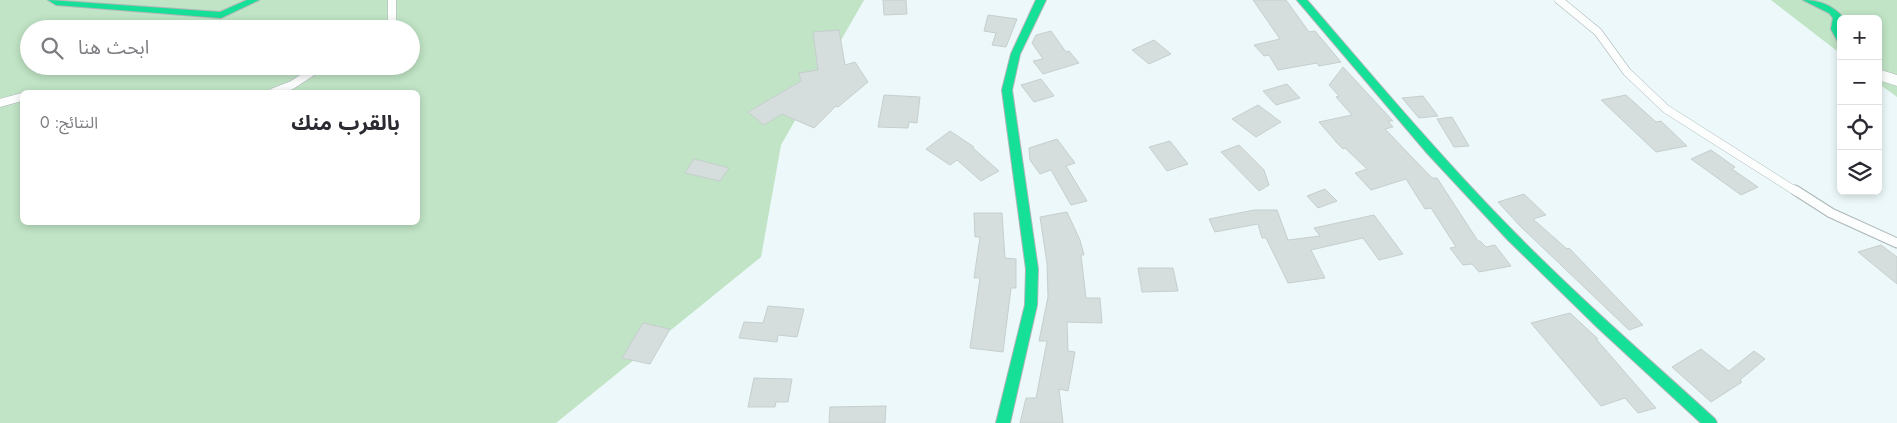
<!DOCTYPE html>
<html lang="ar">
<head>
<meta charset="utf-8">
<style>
  :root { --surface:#fff; --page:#f2f2f3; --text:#2b2b33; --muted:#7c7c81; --line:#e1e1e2 }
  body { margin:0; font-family:Jost,"Noto Sans Arabic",sans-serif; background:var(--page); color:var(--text); direction:rtl }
  .controls { position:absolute; right:15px; top:15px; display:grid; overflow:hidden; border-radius:8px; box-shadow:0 2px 8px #0003 }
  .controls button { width:45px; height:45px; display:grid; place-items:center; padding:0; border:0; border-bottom:1px solid var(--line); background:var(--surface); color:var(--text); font:25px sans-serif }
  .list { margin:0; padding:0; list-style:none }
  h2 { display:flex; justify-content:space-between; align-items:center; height:65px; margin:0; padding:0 20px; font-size:21px }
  h2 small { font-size:16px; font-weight:400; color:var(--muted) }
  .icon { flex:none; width:28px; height:28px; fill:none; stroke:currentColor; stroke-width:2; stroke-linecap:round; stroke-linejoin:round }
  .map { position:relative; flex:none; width:1897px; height:423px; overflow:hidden; direction:ltr }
  .search { position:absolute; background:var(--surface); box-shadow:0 2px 8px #0003; left:20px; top:20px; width:400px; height:55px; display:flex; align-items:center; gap:12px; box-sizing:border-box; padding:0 18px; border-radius:28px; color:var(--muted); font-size:19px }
  .panel { position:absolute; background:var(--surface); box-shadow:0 2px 8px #0003; left:20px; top:90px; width:400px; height:135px; border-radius:8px; direction:rtl }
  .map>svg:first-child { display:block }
  .green { fill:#c0e4c5; fill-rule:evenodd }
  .building { fill:#d5dedd; stroke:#c6cfce }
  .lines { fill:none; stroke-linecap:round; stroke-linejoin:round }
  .lane-far1-casing { stroke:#adb6b7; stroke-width:9 }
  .lane-casing { stroke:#adb6b7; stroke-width:11 }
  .street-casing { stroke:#adb6b7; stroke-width:1 }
  .fast-casing { stroke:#adb6b7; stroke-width:2 }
  .lane-far1 { stroke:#fcfefe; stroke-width:8 }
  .lane { stroke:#fcfefe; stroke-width:9 }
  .street { fill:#fcfefe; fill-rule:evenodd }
  .fast { fill:#16e098; fill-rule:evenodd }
</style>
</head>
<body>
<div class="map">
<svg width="1897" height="423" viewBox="0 0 1897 423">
  <rect width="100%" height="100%" fill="#ecf8f9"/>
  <!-- green -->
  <path class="green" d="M 0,0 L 864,0 L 781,145 L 761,257 L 556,423 L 0,423 ZM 29,29 L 411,29 L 411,66 L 29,66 ZM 22,92 L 418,92 L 418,222 L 22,222 Z
    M 1771,0 L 1897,0 L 1897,97 L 1878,83 L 1878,19 L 1841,19 L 1841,54 Z"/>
  <!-- building -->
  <path class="building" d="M 883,0 L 906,0 L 907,14 L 884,15 Z
    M 1253,0 L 1286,0 L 1309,32 L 1315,31 L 1341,62 L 1319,66 L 1317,63 L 1278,70 L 1269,55 L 1264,56 L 1254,45 L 1280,39 Z
    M 988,15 L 1017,19 L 1006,47 L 992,45 L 996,33 L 984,31 Z
    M 839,30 L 845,65 L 855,62 L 868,82 L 838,107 L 836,106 L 814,128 L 782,114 L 764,125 L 748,112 L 801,81 L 799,73 L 818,70 L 813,32 Z
    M 1051,31 L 1066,52 L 1069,51 L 1079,63 L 1043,74 L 1033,61 L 1043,59 L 1032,43 L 1036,35 Z
    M 1154,40 L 1171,54 L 1149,64 L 1132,50 Z
    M 1343,67 L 1393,121 L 1388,121 L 1393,127 L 1385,129 L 1432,178 L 1437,178 L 1478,241 L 1480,241 L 1486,247 L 1495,245 L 1511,266 L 1479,272 L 1472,264 L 1463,265 L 1450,248 L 1456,247 L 1431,208 L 1425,209 L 1406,179 L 1371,190 L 1355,173 L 1367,169 L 1345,148 L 1343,149 L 1338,144 L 1319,122 L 1352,115 L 1336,97 L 1339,96 L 1329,85 Z
    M 1041,79 L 1054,96 L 1034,102 L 1021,85 Z
    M 1287,84 L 1300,98 L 1276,105 L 1263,91 Z
    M 884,95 L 920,97 L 917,123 L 909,122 L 908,128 L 878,127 Z
    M 1626,95 L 1656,122 L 1661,121 L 1687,146 L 1656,152 L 1601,100 Z
    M 1423,96 L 1438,116 L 1419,118 L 1402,98 Z
    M 1258,105 L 1281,122 L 1256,137 L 1232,119 Z
    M 1452,117 L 1469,146 L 1454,147 L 1437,119 Z
    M 950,131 L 974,147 L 973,148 L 999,171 L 981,181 L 957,160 L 950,165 L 926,149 Z
    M 1057,139 L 1075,163 L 1066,166 L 1087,201 L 1071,205 L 1051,170 L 1040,174 L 1030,160 L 1029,148 Z
    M 1170,141 L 1188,164 L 1167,171 L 1149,147 Z
    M 1239,145 L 1264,170 L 1269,185 L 1259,191 L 1221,152 Z
    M 1711,150 L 1735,167 L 1732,169 L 1758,187 L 1741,195 L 1691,159 Z
    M 694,159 L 729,168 L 720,181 L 685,173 Z
    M 1325,189 L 1337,201 L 1318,208 L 1307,196 Z
    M 1524,194 L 1546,215 L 1533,219 L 1567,249 L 1569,248 L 1643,325 L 1629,330 L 1520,226 L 1498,202 Z
    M 1254,210 L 1277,210 L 1288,240 L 1320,236 L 1314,228 L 1374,215 L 1403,254 L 1379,260 L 1363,238 L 1311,250 L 1325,278 L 1288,283 L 1266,238 L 1262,238 L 1258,224 L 1215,232 L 1209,219 Z
    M 1067,212 L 1080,240 L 1084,255 L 1081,255 L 1086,298 L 1100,298 L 1102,323 L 1067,322 L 1068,351 L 1075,352 L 1068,391 L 1059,389 L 1063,423 L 1020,423 L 1026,398 L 1036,398 L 1047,341 L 1039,341 L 1048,297 L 1047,263 L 1040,217 Z
    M 974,213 L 1002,213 L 1005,258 L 1016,259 L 1016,288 L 1011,288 L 1003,352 L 970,348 L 980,278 L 974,278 L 980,237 L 975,237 Z
    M 1881,245 L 1897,257 L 1897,284 L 1858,252 Z
    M 1138,268 L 1173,268 L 1178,291 L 1142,292 Z
    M 768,306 L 804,309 L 797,337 L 778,335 L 777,342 L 739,338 L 744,322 L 763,323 Z
    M 1570,313 L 1598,339 L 1596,339 L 1656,408 L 1638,413 L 1625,398 L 1601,406 L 1531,323 Z
    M 643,323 L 670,329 L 650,364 L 622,358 Z
    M 1701,349 L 1729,371 L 1754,351 L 1765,359 L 1740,380 L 1742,382 L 1711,402 L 1672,367 Z
    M 754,378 L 792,379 L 788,402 L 776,402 L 775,407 L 748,407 Z
    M 886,406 L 885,423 L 829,423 L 830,407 Z"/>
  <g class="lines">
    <!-- lane-far1 casing -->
    <g class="lane-far1-casing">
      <path id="lane-far1" d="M 1559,0 L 1598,32 L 1627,72 L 1666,109 L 1797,192
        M 387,29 L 392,20 L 392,0
        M 274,92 L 292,85 L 321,66
        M 0,103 L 22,97"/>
    </g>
    <!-- lane casing -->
    <g class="lane-casing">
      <path id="lane" d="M 1795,190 L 1831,213 L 1897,243"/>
    </g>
    <!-- street casing -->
    <g class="street-casing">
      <path id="street" d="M 1878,69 L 1897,75 L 1897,86 L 1878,80 Z"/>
    </g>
    <!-- fast casing -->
    <g class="fast-casing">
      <path id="fast" d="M 48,0 L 220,12 L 247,0 L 259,0 L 221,18 L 56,5 Z
        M 1036,0 L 1046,0 L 1020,54 L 1012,90 L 1038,269 L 1037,305 L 1010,423 L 996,423 L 1025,305 L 1026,269 L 1002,90 L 1011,54 Z
        M 1297,0 L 1307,0 C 1375,79 1442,159 1516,234 C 1579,298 1648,358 1715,419 L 1717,423 L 1701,423 L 1598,328 L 1508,240 L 1427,153 Z
        M 1803,0 C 1818,0 1831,5 1841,15 L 1841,43 L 1838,42 L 1831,29 L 1833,18 L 1829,13 Z"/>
    </g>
    <!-- lane-far1 -->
    <use href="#lane-far1" class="lane-far1"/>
    <!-- lane -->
    <use href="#lane" class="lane"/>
    <!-- street -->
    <use href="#street" class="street"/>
    <!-- fast -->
    <use href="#fast" class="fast"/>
  </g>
</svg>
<div class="controls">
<button>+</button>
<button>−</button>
<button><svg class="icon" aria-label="locate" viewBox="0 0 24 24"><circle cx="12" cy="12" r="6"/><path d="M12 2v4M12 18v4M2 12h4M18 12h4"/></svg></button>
<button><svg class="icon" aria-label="layers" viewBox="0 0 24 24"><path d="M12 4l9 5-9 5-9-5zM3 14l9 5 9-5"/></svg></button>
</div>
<div class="search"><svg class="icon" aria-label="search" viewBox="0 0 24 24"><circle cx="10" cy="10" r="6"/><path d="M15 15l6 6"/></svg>ابحث هنا</div>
<section class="panel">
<h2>بالقرب منك<small>النتائج: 0</small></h2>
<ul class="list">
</ul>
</section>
</div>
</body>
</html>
